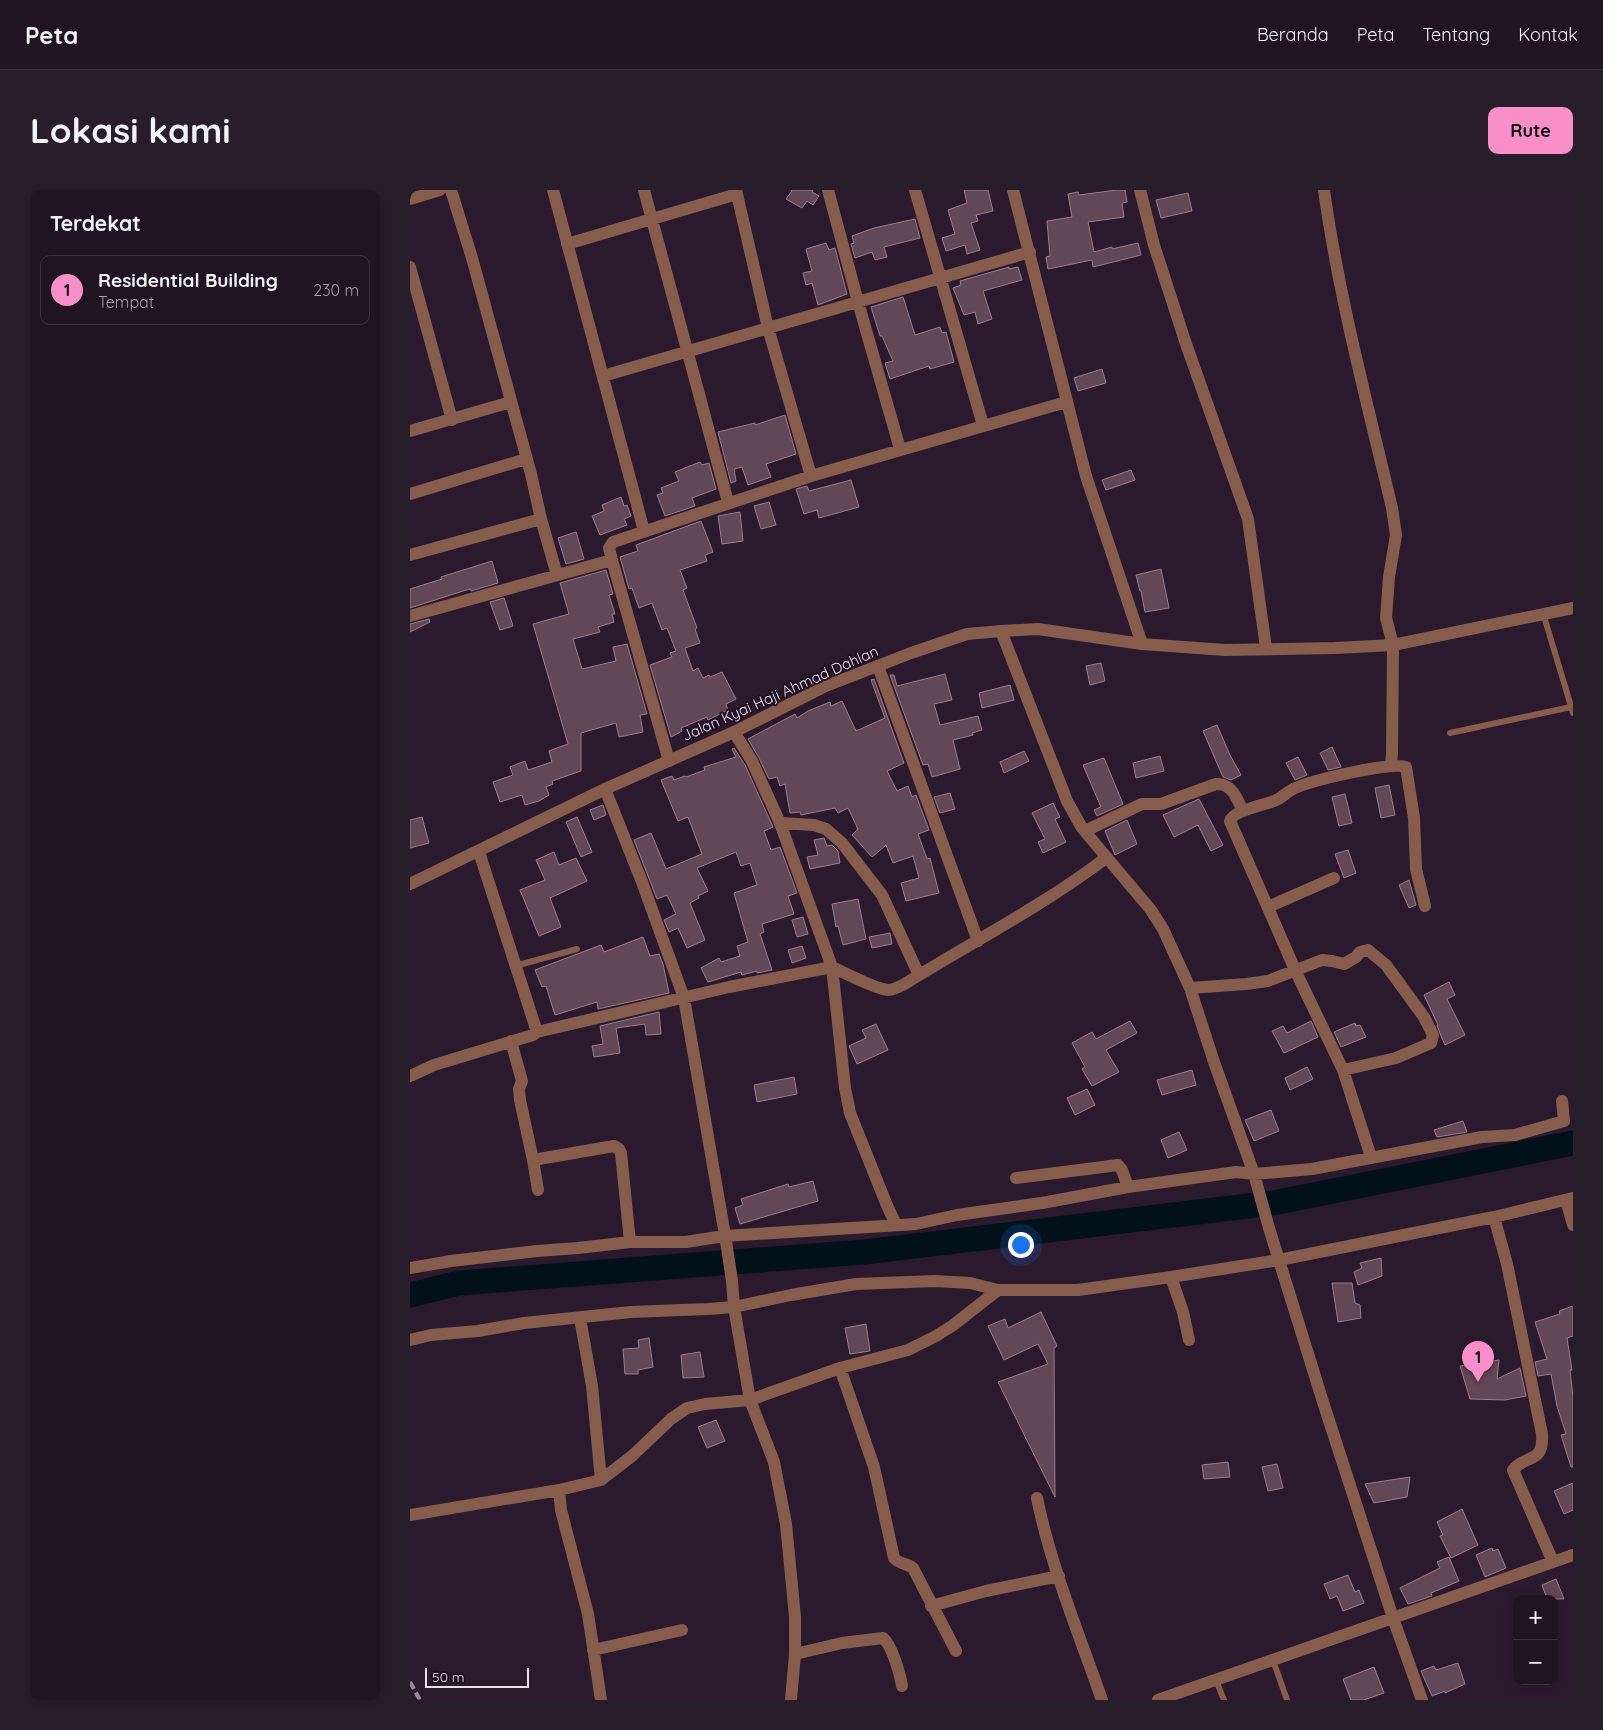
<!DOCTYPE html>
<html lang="id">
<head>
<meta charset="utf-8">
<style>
  :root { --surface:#201422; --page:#281d2a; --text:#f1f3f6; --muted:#a29ea5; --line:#3d3340; --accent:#f98fc9 }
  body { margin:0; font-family:Quicksand,sans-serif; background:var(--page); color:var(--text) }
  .controls { position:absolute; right:15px; bottom:15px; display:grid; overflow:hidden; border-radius:10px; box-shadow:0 2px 12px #0003 }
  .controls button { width:45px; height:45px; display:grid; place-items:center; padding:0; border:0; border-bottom:1px solid var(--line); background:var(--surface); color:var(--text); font:25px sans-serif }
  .scale { position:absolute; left:15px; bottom:12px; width:104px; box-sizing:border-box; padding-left:5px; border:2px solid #ebdfec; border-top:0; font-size:14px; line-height:18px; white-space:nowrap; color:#ebdfec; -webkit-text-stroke:4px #211024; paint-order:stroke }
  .you { position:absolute; left:610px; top:1054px; width:18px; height:18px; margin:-12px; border:4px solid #fff; border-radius:50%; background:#1a73e8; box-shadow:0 0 0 8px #1a73e833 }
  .badge { display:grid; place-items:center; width:32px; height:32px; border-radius:50%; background:var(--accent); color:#111; font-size:16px; font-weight:700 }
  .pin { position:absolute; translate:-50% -41px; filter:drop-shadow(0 1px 2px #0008) }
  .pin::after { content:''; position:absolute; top:26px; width:18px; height:15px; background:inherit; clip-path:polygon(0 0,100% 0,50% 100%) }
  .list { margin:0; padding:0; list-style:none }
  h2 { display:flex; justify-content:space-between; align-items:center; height:65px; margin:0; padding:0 20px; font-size:21px }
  h2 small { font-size:16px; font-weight:400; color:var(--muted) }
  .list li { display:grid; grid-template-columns:32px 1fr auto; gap:15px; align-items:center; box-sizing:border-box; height:70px; margin:0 10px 10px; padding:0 10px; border:1px solid var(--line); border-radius:10px }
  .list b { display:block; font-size:19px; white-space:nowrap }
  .list p { margin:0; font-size:16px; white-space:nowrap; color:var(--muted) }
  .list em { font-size:16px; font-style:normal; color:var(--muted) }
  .map { position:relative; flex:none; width:1163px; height:1510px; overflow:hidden; border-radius:10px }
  header { display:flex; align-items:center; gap:30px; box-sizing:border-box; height:70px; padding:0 25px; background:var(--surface); border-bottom:1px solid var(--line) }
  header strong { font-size:24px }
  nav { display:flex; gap:28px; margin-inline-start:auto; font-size:18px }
  .intro { display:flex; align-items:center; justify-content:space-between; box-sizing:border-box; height:120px; padding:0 30px }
  h1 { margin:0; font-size:35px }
  .button { padding:12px 22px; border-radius:10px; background:var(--accent); color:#111; font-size:18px; font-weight:700 }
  main { display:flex; gap:30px; padding:0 30px }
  aside { flex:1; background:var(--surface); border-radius:10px; box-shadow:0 2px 12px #0003 }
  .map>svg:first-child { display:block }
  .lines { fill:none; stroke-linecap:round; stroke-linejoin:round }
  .river { stroke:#021119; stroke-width:25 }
  .building { fill:#624756; stroke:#9c7d8e }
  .service { stroke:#865d4d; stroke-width:6 }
  .minor { stroke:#865d4d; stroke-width:12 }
  .tertiary { stroke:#865d4d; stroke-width:12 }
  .rail { stroke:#988a9a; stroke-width:4; stroke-dasharray:8 4; stroke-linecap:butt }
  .labels { text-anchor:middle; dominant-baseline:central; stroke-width:4; stroke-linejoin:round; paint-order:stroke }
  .street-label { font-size:15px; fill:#ebdfec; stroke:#211024 }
</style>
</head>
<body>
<header>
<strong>Peta</strong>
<nav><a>Beranda</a><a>Peta</a><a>Tentang</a><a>Kontak</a></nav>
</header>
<div class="intro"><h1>Lokasi kami</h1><a class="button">Rute</a></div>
<main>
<aside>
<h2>Terdekat<small></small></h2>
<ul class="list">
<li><span class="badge">1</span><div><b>Residential Building</b><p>Tempat</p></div><em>230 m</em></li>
</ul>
</aside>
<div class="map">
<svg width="1163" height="1510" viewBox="0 0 1163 1510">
  <rect width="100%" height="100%" fill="#2b1a2e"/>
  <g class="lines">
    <!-- river -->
    <path class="river" d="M 0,1105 L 49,1093 L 454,1062 L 863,1013 L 1163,953"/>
  </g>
  <!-- building -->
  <path class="building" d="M 381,0 L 403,0 L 402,2 L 409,6 L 403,15 L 397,11 L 392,18 L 376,9 L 382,1 Z
    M 554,0 L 578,0 L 583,21 L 566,25 L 568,31 L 561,33 L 570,60 L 557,64 L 555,55 L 536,61 L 532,48 L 545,44 L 538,20 L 557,13 Z
    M 707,0 L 715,0 L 717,12 L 712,13 L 714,27 L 678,32 L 684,62 L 702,57 L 702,59 L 728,53 L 731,65 L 683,77 L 682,70 L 638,79 L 636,67 L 640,66 L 637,31 L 662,27 L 658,4 L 668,2 L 669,5 Z
    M 778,3 L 782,21 L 751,28 L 746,10 Z
    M 505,29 L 510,48 L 474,57 L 477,67 L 465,70 L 462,62 L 445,68 L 441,54 L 444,53 L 442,46 L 464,38 Z
    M 416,53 L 419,60 L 425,58 L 437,104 L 408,115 L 402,93 L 396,95 L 393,83 L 402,81 L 396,59 Z
    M 599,77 L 599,79 L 608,77 L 612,90 L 573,101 L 582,129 L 568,134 L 565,122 L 554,125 L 543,98 L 551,95 L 550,91 Z
    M 493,107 L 505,145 L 530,137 L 532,143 L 536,142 L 544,172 L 520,179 L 519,176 L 480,189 L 475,173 L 483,171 L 472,146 L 470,146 L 461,117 Z
    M 692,179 L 696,193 L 668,201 L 664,188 Z
    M 375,225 L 386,264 L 356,274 L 361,287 L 338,295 L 332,277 L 324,279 L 326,291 L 321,293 L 308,242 L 345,233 L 345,235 Z
    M 290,272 L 292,275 L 299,273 L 306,299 L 282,308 L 285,316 L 255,326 L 247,305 L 253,303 L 251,298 L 269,291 L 265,282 Z
    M 721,280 L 725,290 L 696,300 L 692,290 Z
    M 441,290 L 449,317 L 409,328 L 407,320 L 394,324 L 386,299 L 397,296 L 399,301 Z
    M 211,307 L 214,316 L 217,315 L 221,326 L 214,329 L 217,335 L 190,345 L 182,326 L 194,321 L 192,315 Z
    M 359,312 L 366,335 L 351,339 L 344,316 Z
    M 330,322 L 333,351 L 312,354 L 308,326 Z
    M 291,331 L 303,362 L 295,365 L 297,371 L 270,380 L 277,398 L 273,400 L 287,438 L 285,439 L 290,453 L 275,458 L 283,481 L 288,478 L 293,488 L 299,485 L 300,487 L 312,482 L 326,509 L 316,514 L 318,520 L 298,530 L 297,527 L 271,538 L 272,541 L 261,547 L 240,475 L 262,467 L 260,463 L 266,461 L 257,438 L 252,440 L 242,413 L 229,418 L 222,398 L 219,399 L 210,367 L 228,361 L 226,355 Z
    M 166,342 L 174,369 L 156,374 L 148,348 Z
    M 82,371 L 88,393 L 61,401 L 60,399 L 53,401 L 0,418 L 0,399 L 32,389 L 31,387 Z
    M 751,379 L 759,418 L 735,422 L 731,401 L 730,401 L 726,385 Z
    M 196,380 L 203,404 L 199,405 L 205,424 L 202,424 L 204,432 L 188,437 L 190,442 L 163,449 L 172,479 L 206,471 L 203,457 L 217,454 L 237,524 L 230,525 L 233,542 L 209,547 L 206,533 L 171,543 L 171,581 L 142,591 L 143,594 L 136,597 L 139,605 L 129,611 L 115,615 L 112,605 L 90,612 L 83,592 L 103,585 L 100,577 L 115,571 L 118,580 L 142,572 L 139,561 L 158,554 L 123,434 L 159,424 L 150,393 Z
    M 94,408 L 103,436 L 90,440 L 80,412 Z
    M 19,429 L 20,432 L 0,442 L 0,434 Z
    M 691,473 L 695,491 L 680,495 L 676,476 Z
    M 535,484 L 542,510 L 524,514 L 530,535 L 568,526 L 572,540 L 562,543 L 563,545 L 543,550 L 550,579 L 522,587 L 518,574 L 513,575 L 480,485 L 484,485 L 487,496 Z
    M 464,489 L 494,573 L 477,581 L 487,601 L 498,596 L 502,607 L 506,605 L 519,640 L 508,644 L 517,669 L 520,668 L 529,703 L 496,711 L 491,693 L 509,688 L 503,666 L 483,673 L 476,655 L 462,667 L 442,645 L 448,639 L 438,618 L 428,623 L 425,618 L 391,625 L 390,622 L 380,623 L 375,594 L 370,596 L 367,587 L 359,589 L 349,568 L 338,549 L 385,524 L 387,528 L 398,521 L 420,512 L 421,516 L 432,511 L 446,541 L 475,528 L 461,490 Z
    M 600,495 L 604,510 L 572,518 L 569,503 Z
    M 807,535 L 820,565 L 831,585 L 821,590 L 813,587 L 793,541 Z
    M 922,557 L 931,577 L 918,580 L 910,563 Z
    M 324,558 L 335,575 L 363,637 L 354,641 L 361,660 L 370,657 L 387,703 L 378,706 L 384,724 L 352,734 L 354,742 L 350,744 L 362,780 L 347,783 L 347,781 L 332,785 L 331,782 L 298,792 L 291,778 L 309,768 L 311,772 L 330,766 L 327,756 L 338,752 L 324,703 L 347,695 L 340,673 L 331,676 L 326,662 L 287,678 L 298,701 L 288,706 L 289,708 L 280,713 L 295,750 L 277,758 L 268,738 L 259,742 L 254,730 L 266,724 L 257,705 L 247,709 L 224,650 L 241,643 L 256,679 L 292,664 L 278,627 L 268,631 L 251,590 L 262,586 L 264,590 L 275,586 L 276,587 L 295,580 L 294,577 L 326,567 L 322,559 Z
    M 614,561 L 619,571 L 594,583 L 590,572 Z
    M 750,566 L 754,581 L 726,588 L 723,573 Z
    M 888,567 L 897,585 L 885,590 L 876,573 Z
    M 694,568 L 713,614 L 687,626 L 684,620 L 691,617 L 673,575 Z
    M 979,595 L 985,625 L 971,628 L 965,598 Z
    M 540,603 L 545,619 L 530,623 L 524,607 Z
    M 935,604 L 942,633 L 929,636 L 922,607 Z
    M 789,609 L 813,655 L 801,661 L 788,635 L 764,647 L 753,625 Z
    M 643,613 L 650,627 L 645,629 L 656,652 L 633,663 L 628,652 L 635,649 L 622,623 Z
    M 193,615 L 196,625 L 184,630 L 180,620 Z
    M 12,627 L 19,653 L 0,658 L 0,630 Z
    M 167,627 L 182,662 L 171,667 L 156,632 Z
    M 717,630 L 727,654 L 705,665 L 695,641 Z
    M 414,648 L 417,656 L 422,655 L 428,661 L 430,673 L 400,679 L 397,667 L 408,665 L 404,650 Z
    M 938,660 L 946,683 L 934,688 L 925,664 Z
    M 144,662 L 149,675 L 166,668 L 177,691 L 140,708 L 151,737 L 129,746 L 110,700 L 135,690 L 126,670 Z
    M 999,690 L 1006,715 L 999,718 L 989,695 Z
    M 448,709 L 456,749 L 433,755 L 428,736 L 426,737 L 422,714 Z
    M 393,727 L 398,744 L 387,747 L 382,730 Z
    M 480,743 L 482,754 L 462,758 L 459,747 Z
    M 233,747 L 240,766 L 249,764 L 253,774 L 259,803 L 188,819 L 187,812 L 145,825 L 136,796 L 132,797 L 125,780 L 191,755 L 194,762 Z
    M 392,756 L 396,768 L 382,773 L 378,760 Z
    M 1039,792 L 1045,805 L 1037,809 L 1055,845 L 1035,855 L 1031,846 L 1027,835 L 1028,835 L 1014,805 Z
    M 249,822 L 251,844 L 236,845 L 235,834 L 206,838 L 210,863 L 184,867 L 182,856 L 193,854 L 190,836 Z
    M 720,831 L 727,843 L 696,860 L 709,882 L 682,896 L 672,879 L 675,877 L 662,853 L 682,842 L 686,849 Z
    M 901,831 L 908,847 L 874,863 L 862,841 L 873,836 L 877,843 Z
    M 945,833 L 946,836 L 950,835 L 956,847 L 931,857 L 924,842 Z
    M 466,834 L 478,860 L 447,874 L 439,856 L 456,848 L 452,840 Z
    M 897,877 L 903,889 L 880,900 L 875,888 Z
    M 782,880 L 786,895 L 752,905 L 747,890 Z
    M 384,887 L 387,904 L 347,912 L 344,895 Z
    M 677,899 L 685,915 L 665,925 L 657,908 Z
    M 861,920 L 869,941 L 844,951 L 835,930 Z
    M 1053,931 L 1057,942 L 1027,947 L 1024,940 Z
    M 769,942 L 777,960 L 758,968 L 751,950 Z
    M 403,991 L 408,1011 L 330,1034 L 325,1018 L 333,1015 L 331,1009 L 378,994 L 379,997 Z
    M 971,1068 L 972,1086 L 948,1095 L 944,1082 L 952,1078 L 950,1073 Z
    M 922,1093 L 942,1093 L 945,1113 L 950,1115 L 951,1128 L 928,1132 Z
    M 1163,1116 L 1163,1146 L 1157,1148 L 1162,1180 L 1160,1180 L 1163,1207 L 1163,1277 L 1161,1277 L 1151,1245 L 1156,1244 L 1147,1216 L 1141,1184 L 1128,1186 L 1125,1172 L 1137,1169 L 1125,1132 L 1150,1124 L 1149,1121 Z
    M 631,1122 L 647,1156 L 644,1158 L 645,1307 L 588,1192 L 638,1174 L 628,1154 L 594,1170 L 578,1136 L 595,1129 L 598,1138 Z
    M 456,1134 L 460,1161 L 440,1164 L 435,1138 Z
    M 239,1148 L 243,1177 L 228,1180 L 228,1184 L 215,1184 L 213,1159 L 229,1158 L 228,1150 Z
    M 290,1162 L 294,1187 L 273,1188 L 271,1165 Z
    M 1089,1170 L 1087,1189 L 1110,1178 L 1116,1206 L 1095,1210 L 1060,1209 L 1050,1176 Z
    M 306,1230 L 315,1251 L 297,1258 L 288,1237 Z
    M 818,1272 L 820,1287 L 794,1289 L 792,1275 Z
    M 867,1274 L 873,1298 L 858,1301 L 852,1277 Z
    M 1000,1287 L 997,1307 L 964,1313 L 955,1294 Z
    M 1163,1293 L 1163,1320 L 1154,1324 L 1144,1301 Z
    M 1052,1319 L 1068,1355 L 1041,1368 L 1030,1346 L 1033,1345 L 1027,1332 Z
    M 1082,1358 L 1083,1361 L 1088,1359 L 1096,1378 L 1075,1387 L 1066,1365 Z
    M 1039,1367 L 1049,1391 L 1021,1403 L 1022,1406 L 998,1414 L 990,1398 L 1030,1378 L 1027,1372 Z
    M 938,1385 L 945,1402 L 949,1400 L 954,1413 L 933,1421 L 927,1406 L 920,1409 L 914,1394 Z
    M 1146,1389 L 1154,1409 L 1137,1409 L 1132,1395 Z
    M 1048,1473 L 1055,1494 L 1035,1503 L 1035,1501 L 1022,1506 L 1011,1481 L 1024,1476 L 1026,1480 Z
    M 964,1477 L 974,1503 L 954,1510 L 941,1510 L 933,1489 Z"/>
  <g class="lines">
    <!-- service -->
    <path class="service" d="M 1133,423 L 1163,523
      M 1040,543 L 1161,517
      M 105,776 L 167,759
      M 863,1470 L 877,1510
      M 806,1490 L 814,1510"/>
    <!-- minor -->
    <path class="minor" d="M 41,0 L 62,68 L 121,284 L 131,329 L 147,385
      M 143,0 L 234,341
      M 234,0 L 318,312
      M 326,0 L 358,138 L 401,286
      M 418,0 L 448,112 L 490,259
      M 505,0 L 573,235
      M 603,0 L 676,286 L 732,454
      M 730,0 L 744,55 L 775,151 L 838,329 L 856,458
      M 914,0 C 929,108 957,212 982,318 L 986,345 L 979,387 L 976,428 L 983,455 L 982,564 L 981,575
      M 0,9 L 30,0
      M 157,54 L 327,4
      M 0,77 L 42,230
      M 193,186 L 620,62
      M 0,241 L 101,212
      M 0,304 L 116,269
      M 0,365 L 131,329
      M 0,426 L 202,370
      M 591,441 L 657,611 L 672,638 L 741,720 L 753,739 L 780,798 L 804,872 L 844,984 L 859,1038 L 913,1212 L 983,1428 L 1012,1510
      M 468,476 L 568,751
      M 259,571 L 202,370 L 199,358 L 203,352 L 401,286 L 656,212
      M 195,599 L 232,692 L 274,808 L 316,1051 L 322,1091 L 324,1117 L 340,1210 L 364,1272 L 376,1334 L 385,1427 L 385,1464 L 381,1510
      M 370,633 L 404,635 L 416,639 L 432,653 L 472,705 L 509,785
      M 675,641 L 732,614 L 751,614 L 806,594 C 822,593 827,609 833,621
      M 858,717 L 924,688
      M 780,798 L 836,794 L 858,791 L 912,770 L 922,771 L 934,774 L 946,767 L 950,762 L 958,760 L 976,775 L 1014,827 L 1023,845 L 1021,853 L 986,868 L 933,880
      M 127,842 L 319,797 L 422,777 L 370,633 L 342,571 L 324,542
      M 101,851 L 112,891 L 109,899 L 110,910 L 123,970 L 204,956 L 209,959 L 211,963 L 220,1052
      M 0,886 L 24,875 L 123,845 L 127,842 L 69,662
      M 961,967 L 933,880 L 886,782 L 820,631 C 822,621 854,615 864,611 C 871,609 877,602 883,599 C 899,591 982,571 996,577 L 1004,628 L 1006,679 L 1015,716
      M 123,970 L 128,1000
      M 606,988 L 708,975 L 712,980 L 718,997
      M 1156,1010 L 1163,1035
      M 1084,1027 L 1097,1074 L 1132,1244 C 1134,1275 1115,1264 1103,1280 L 1143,1372
      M 486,1035 L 476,1013 L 440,923 L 435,898 L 422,777 C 435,783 465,799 478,800 C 483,800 488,797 493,795 C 562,752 631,717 696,668
      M 0,1078 L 41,1071 L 127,1061 L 168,1058 L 220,1052 L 276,1052 L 314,1046 L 506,1034 L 547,1025 L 632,1013 L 718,997 L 826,982 L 844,984 L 902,979 L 1072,947 L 1105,945 L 1154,931 L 1152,911
      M 761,1087 L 773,1122 L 779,1150
      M 170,1128 L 182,1196 L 191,1290
      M 0,1150 L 21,1145 L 68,1141 L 114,1133 L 221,1122 L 298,1119 L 324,1117 L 381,1105 L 446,1094 L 525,1091 L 560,1093 L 588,1100 L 668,1100 L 761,1087 L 869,1070 L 1084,1027 L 1163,1008
      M 430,1178 L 464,1277 L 484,1368 C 489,1374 497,1373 503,1378 L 546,1461
      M 627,1308 C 641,1377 669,1444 692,1510
      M 0,1325 L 149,1300
      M 521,1416 L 576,1401 L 649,1386
      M 183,1460 L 272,1440
      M 385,1464 L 432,1453 L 473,1448 C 482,1455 490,1484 492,1496
      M 191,1510 L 178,1424 L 151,1320 L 149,1300 L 191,1290 L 222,1266 L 261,1229 L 277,1218 L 295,1214 L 340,1210 L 430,1178 L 498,1160 L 526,1146 L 542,1136 L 588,1100
      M 748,1510 L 1163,1365"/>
    <!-- tertiary -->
    <path class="tertiary" d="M 0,694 L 195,599 L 324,542 L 416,496 L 501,463 L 557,444 L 591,441 L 628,439 L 732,454 L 815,460 L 925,458 L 983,455 L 1163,418"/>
    <!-- rail -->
    <path class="rail" d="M 0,1492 L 10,1510"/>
  </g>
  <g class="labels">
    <!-- street labels -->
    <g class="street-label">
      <text transform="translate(370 503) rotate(-24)">Jalan Kyai Haji Ahmad Dahlan</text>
    </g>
  </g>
</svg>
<div class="controls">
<button>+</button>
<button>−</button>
</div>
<div class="scale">50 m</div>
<div class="you"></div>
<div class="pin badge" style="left:1068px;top:1192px">1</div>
</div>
</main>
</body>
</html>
